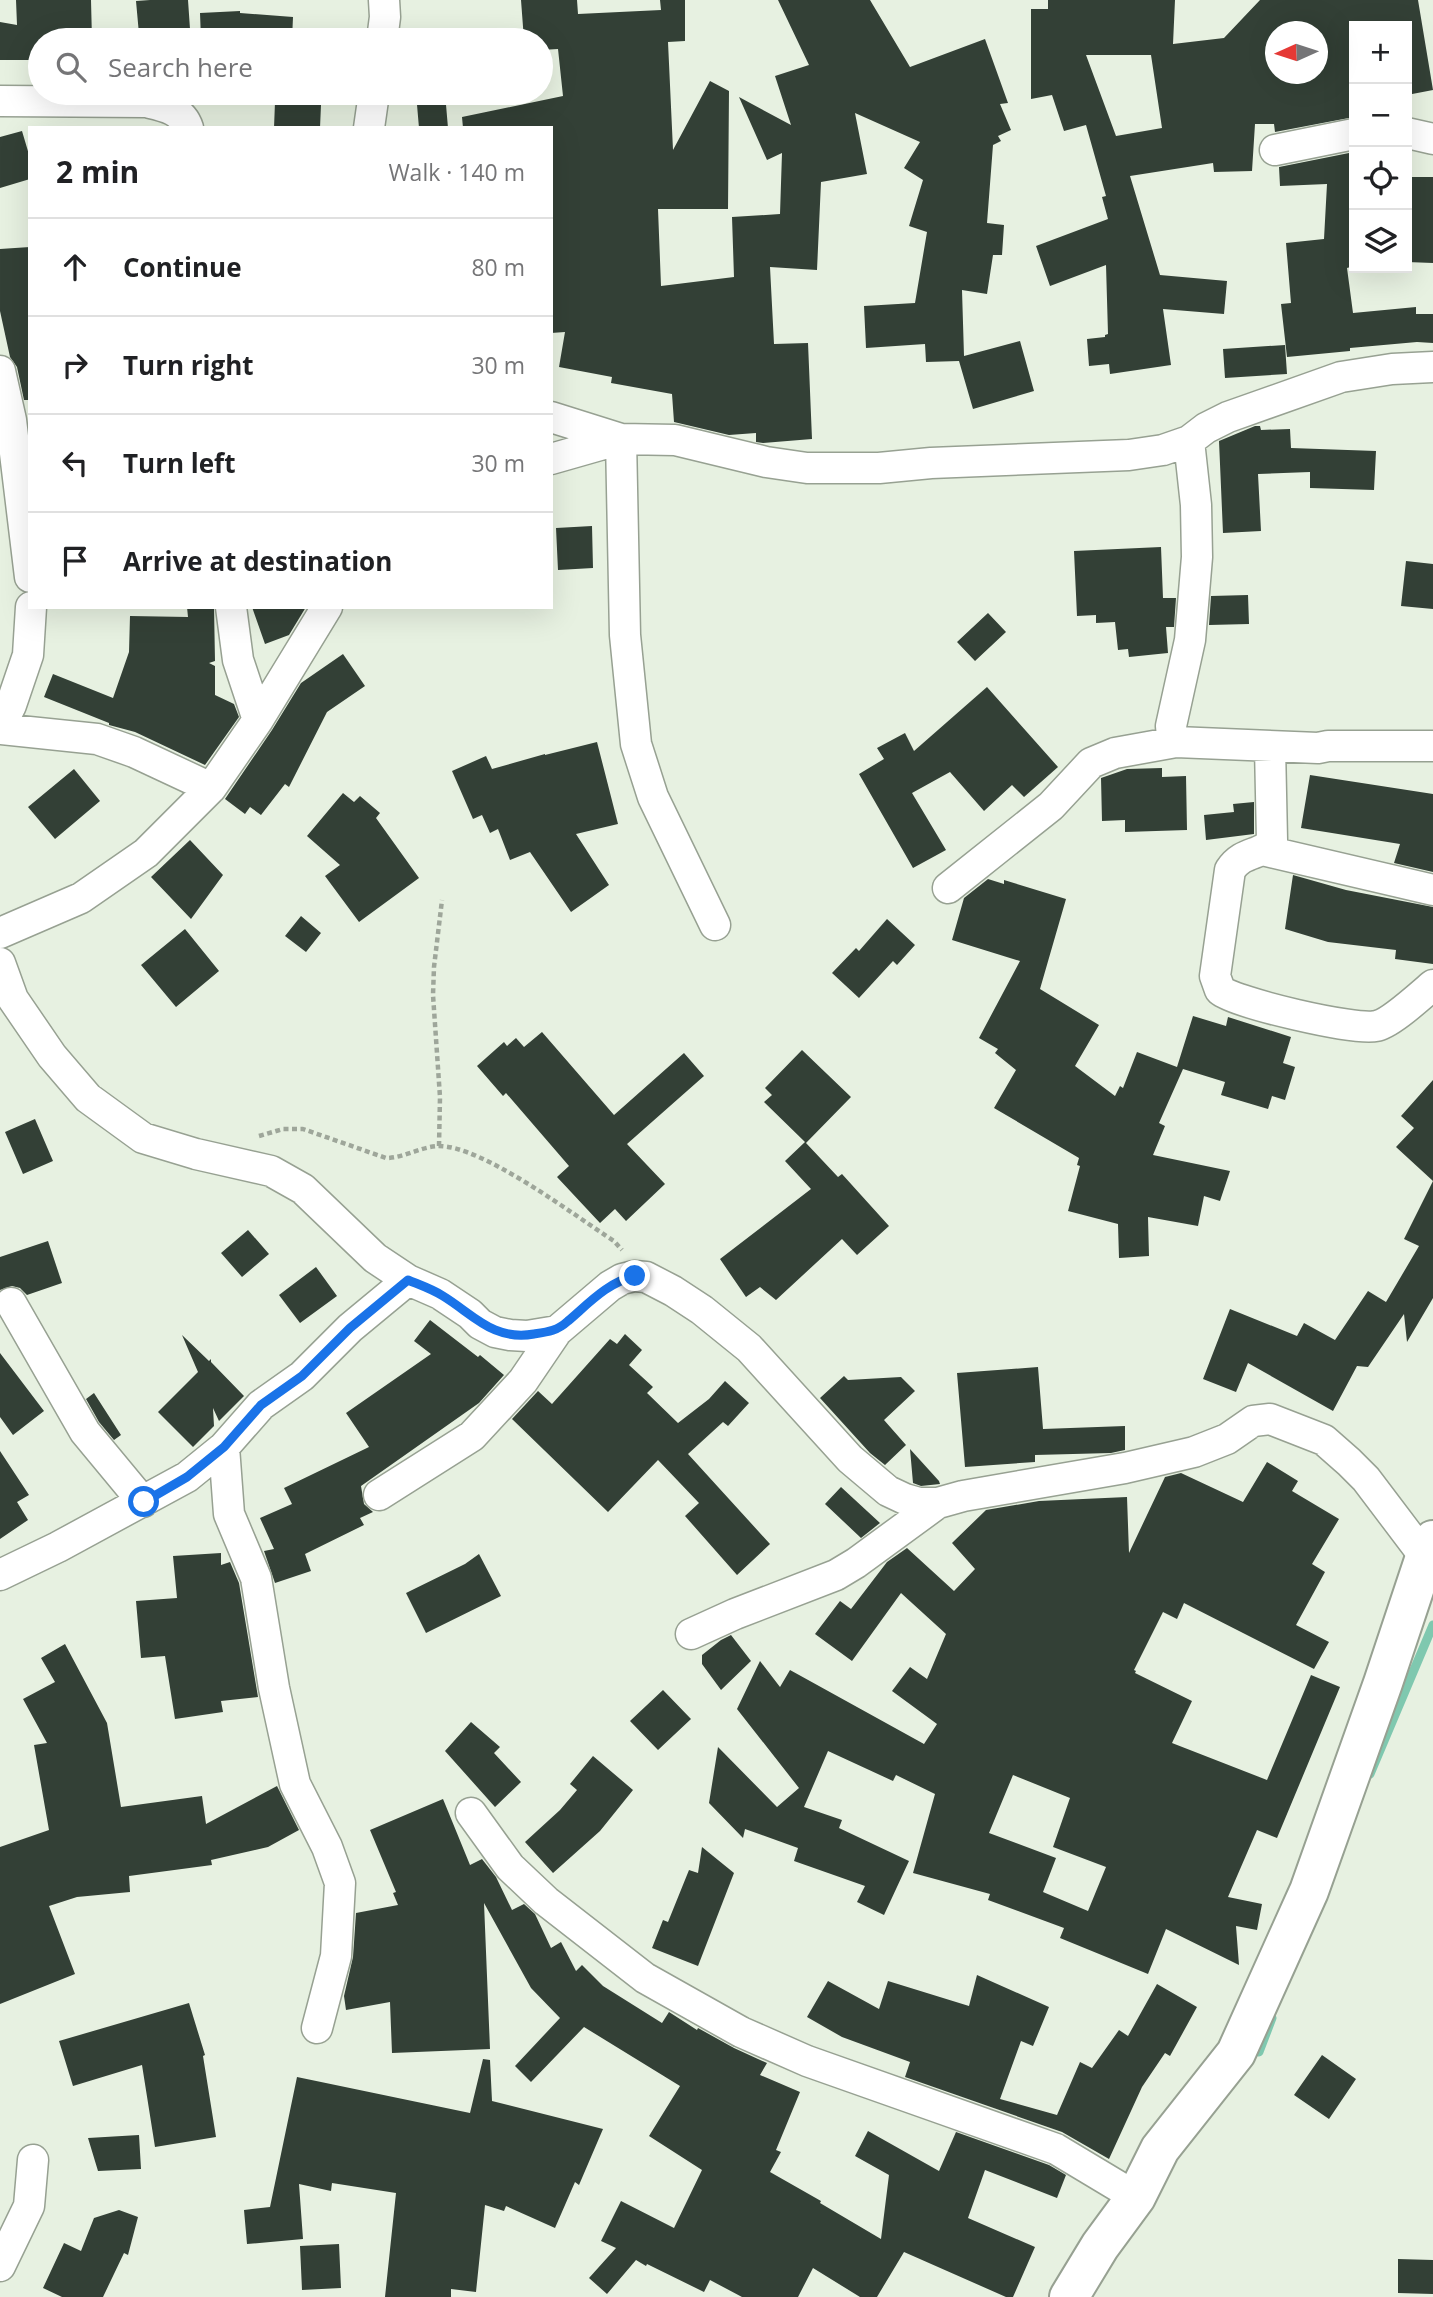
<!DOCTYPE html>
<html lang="en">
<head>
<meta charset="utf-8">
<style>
  :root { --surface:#fff; --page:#f6f6f6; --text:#202124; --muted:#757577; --line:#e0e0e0 }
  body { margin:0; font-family:"Open Sans",sans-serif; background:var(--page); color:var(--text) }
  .controls { position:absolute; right:21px; top:21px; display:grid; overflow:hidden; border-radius:0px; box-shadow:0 7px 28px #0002 }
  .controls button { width:63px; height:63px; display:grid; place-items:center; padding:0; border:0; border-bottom:2px solid var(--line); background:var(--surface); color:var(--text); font:35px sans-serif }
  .compass { position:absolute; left:1265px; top:21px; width:63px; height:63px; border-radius:50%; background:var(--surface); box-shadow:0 7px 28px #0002; rotate:267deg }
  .stop { position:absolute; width:21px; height:21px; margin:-16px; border:5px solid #1a73e8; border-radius:50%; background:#fff }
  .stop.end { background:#1a73e8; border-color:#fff; box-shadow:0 2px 7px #0008 }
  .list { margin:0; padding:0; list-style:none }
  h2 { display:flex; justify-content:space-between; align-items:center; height:91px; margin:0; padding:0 28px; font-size:30px }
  h2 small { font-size:23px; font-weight:400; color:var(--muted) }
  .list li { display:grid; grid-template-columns:46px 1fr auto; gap:21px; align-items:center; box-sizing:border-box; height:98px; padding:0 28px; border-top:2px solid var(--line) }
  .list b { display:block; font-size:26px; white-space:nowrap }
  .list em { font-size:23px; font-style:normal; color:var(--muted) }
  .icon { flex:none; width:38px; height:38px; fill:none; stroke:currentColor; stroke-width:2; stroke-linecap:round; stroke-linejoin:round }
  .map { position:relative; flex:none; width:1433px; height:2297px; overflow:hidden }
  .search { position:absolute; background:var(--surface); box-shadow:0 7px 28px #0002; left:28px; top:28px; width:525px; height:77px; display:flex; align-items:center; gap:18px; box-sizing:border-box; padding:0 24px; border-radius:38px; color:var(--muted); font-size:26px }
  .panel { position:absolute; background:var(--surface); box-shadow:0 7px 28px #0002; left:28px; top:126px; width:525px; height:483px; border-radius:0px }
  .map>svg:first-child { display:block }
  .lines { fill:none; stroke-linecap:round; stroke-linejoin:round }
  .stream { stroke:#7fc8af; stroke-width:9 }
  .building { fill:#334036; fill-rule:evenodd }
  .minor-casing { stroke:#97a192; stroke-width:33 }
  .tertiary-casing { stroke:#97a192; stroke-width:42 }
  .path { stroke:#9ea69a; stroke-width:4.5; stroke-dasharray:5 3.5; stroke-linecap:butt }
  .minor { stroke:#fff; stroke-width:30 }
  .tertiary { stroke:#fff; stroke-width:38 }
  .route { stroke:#1a73e8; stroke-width:9 }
</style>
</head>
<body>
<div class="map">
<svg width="1433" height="2297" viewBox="0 0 1433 2297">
  <rect width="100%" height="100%" fill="#e7f1e1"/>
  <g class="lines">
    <!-- stream -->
    <path class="stream" d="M 1370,1774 L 1433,1625
      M 1259,2052 L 1272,2018"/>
  </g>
  <!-- building -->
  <path class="building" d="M 16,0 L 91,0 L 92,40 L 40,40 L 40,60 L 0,60 L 0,22 L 17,25 Z
    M 150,0 L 188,0 L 190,29 L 139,34 L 136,1 Z
    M 521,0 L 577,0 L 578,14 L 661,10 L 660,0 L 685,0 L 685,41 L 668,42 L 673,150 L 710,81 L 729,91 L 728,209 L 658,209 L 661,286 L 734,277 L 732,217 L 780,214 L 782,153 L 767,160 L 739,97 L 791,125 L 775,76 L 809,65 L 778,0 L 870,0 L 910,67 L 985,39 L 1008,103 L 1000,104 L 1011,130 L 998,136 L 1001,141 L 993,145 L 987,223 L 1004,225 L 1002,255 L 993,255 L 987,294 L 962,290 L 964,356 L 1020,341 L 1034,391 L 973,409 L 959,361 L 926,362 L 925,344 L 866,348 L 864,306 L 915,303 L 927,232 L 909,226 L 923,180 L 904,168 L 920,142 L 855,113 L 867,174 L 821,182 L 817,270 L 770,267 L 774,344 L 808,343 L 812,439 L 763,443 L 756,442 L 756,433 L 729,435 L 674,422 L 672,394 L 611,383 L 612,377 L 559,367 L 565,332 L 551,333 L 551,128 L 463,128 L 462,117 L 563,96 L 558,49 L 541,50 L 541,40 L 524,40 Z
    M 1048,0 L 1175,0 L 1173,44 L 1224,38 L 1260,0 L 1418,0 L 1433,90 L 1407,95 L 1407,26 L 1354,26 L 1354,117 L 1275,132 L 1274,124 L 1255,124 L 1252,171 L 1214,172 L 1213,163 L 1130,176 L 1160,275 L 1227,281 L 1224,314 L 1163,309 L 1171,365 L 1110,374 L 1109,364 L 1089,366 L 1087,339 L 1105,337 L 1105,335 L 1108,334 L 1106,265 L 1050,286 L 1036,246 L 1108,219 L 1102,197 L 1106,196 L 1086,125 L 1064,131 L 1052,95 L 1031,99 L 1031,9 L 1048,9 ZM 1276,32 L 1318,32 L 1318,74 L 1276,74 ZM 1086,55 L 1151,55 L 1162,128 L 1116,136 Z
    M 240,11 L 240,13 L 293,17 L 292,40 L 201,40 L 200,13 Z
    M 416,93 L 445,93 L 448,128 L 419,128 Z
    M 275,102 L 321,105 L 320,128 L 274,128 Z
    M 22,131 L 30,158 L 30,179 L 0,188 L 0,137 Z
    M 1354,152 L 1354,266 L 1347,268 L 1353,313 L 1416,307 L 1416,314 L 1433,314 L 1433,343 L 1417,342 L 1350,348 L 1350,351 L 1287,357 L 1281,304 L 1291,303 L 1286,243 L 1324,239 L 1327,184 L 1280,186 L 1279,167 Z
    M 1407,177 L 1433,177 L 1433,263 L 1407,262 Z
    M 30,247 L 30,400 L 24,400 L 17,367 L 10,357 L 0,311 L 0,249 Z
    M 1285,345 L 1287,374 L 1225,378 L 1223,349 Z
    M 1255,426 L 1260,426 L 1261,430 L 1290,429 L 1291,448 L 1376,451 L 1374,490 L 1310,488 L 1310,472 L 1258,474 L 1261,531 L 1223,533 L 1219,441 Z
    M 592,526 L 593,568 L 558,570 L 556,528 Z
    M 1161,547 L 1163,598 L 1176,598 L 1174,627 L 1166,627 L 1168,653 L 1129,657 L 1128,649 L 1118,650 L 1115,622 L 1096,623 L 1096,615 L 1077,616 L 1074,551 Z
    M 1406,561 L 1433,564 L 1433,609 L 1401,606 Z
    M 1248,595 L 1249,624 L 1209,625 L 1211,596 Z
    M 187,607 L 214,607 L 215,661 L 209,663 L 215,666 L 215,695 L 234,704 L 239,717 L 205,765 L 135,732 L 109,725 L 109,723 L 44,697 L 53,674 L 113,698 L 129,652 L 130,616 L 188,617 Z
    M 252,607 L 306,607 L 289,635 L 265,644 Z
    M 988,613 L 1006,632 L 975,661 L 957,642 Z
    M 343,654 L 365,686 L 327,712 L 289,787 L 285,784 L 261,815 L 250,807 L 245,814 L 225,799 L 272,730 L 301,683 Z
    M 987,687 L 1058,767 L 1024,797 L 1012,785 L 984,811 L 950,772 L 912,793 L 946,850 L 913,868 L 859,774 L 884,759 L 877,748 L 905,733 L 914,751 Z
    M 597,742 L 618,824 L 576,834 L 609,885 L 571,912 L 530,852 L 510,860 L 498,829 L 490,833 L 482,815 L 473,819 L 452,771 L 486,756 L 492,769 L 545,754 L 545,755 Z
    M 1162,768 L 1162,777 L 1186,776 L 1187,830 L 1125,832 L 1125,820 L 1102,821 L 1101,778 L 1127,769 Z
    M 74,769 L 100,801 L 55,839 L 28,807 Z
    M 1310,775 L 1433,794 L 1433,872 L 1394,863 L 1400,844 L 1301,828 Z
    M 343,793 L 354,802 L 360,796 L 380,813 L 376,818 L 419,878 L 359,922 L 325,876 L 340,865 L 307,836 Z
    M 1254,802 L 1254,834 L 1206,840 L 1204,815 L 1234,812 L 1233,804 Z
    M 190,840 L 223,875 L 191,919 L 151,877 Z
    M 1293,875 L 1346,890 L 1433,907 L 1433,964 L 1395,959 L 1396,950 L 1328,942 L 1285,929 Z
    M 988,879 L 1004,884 L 1004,880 L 1066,899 L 1040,989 L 1099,1025 L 1075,1066 L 1115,1096 L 1120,1086 L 1123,1088 L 1137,1052 L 1177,1067 L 1193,1016 L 1226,1026 L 1228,1017 L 1291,1037 L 1283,1063 L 1295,1067 L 1285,1100 L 1272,1096 L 1268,1109 L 1221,1095 L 1225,1082 L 1183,1069 L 1159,1123 L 1165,1126 L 1153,1155 L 1230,1171 L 1220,1201 L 1204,1196 L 1198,1226 L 1148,1217 L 1149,1256 L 1119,1258 L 1118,1224 L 1068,1211 L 1080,1166 L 1077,1165 L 1079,1158 L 994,1108 L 1016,1070 L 995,1053 L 998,1049 L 979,1038 L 1020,961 L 952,940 L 964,898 Z
    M 301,916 L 321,933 L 306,952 L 285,936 Z
    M 887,919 L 915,945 L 897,965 L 893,961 L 859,998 L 832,973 L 856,948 L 859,951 Z
    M 185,929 L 219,971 L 176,1007 L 141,965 Z
    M 542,1032 L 614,1115 L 684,1053 L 704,1076 L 627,1144 L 665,1184 L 626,1221 L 615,1209 L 600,1223 L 557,1177 L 569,1166 L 506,1093 L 503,1096 L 477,1066 L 504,1042 L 507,1046 L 516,1038 L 524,1047 Z
    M 802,1050 L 851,1097 L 806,1143 L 838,1177 L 842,1174 L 889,1226 L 857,1255 L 842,1239 L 776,1300 L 760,1287 L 746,1297 L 720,1259 L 811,1189 L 785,1161 L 805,1142 L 764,1102 L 772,1095 L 765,1088 Z
    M 1433,1080 L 1433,1298 L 1407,1342 L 1404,1314 L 1368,1367 L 1357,1366 L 1333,1411 L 1248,1363 L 1236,1392 L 1203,1379 L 1230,1309 L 1297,1336 L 1304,1323 L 1335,1340 L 1368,1291 L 1386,1302 L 1419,1246 L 1404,1239 L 1433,1181 L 1396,1147 L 1414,1128 L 1401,1116 Z
    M 35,1119 L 53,1161 L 23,1174 L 5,1132 Z
    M 248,1230 L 269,1254 L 242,1277 L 221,1253 Z
    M 48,1241 L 62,1283 L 27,1295 L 20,1288 L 12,1286 L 0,1290 L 0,1257 Z
    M 316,1267 L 337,1296 L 300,1323 L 279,1295 Z
    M 430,1320 L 478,1357 L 480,1355 L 504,1375 L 479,1403 L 361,1486 L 364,1504 L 373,1512 L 360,1518 L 364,1525 L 305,1554 L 311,1571 L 275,1583 L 264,1551 L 274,1549 L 260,1518 L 292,1504 L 284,1488 L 369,1447 L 346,1413 L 431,1354 L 414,1341 Z
    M 625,1334 L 642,1350 L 629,1365 L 653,1387 L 647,1393 L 678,1423 L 709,1399 L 725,1381 L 749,1403 L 728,1426 L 723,1422 L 688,1454 L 770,1544 L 737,1575 L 685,1516 L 699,1503 L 658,1460 L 608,1512 L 512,1419 L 538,1391 L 552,1404 L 610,1339 L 617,1344 Z
    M 182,1335 L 209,1361 L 211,1359 L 211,1362 L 244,1396 L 219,1421 L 213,1408 L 214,1426 L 193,1447 L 158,1412 L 198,1372 Z
    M 0,1353 L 44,1411 L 13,1435 L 0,1417 Z
    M 1038,1367 L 1043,1429 L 1125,1426 L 1125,1450 L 1111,1453 L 1035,1455 L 1035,1462 L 965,1467 L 957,1373 Z
    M 844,1376 L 848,1380 L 901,1377 L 915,1391 L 884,1420 L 906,1445 L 885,1465 L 870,1453 L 820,1398 Z
    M 94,1393 L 121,1435 L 114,1440 L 99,1422 L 86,1399 Z
    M 910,1449 L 939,1481 L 940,1484 L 921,1486 L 913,1483 Z
    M 0,1451 L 29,1495 L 17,1502 L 28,1520 L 0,1539 Z
    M 1267,1462 L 1298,1481 L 1292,1491 L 1339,1519 L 1312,1564 L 1325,1572 L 1296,1625 L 1329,1642 L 1314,1669 L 1184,1603 L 1177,1619 L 1163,1612 L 1134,1670 L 1136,1671 L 1135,1673 L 1192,1701 L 1172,1743 L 1267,1780 L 1311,1675 L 1340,1687 L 1277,1838 L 1257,1830 L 1228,1897 L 1262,1904 L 1257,1930 L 1236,1926 L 1239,1965 L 1166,1929 L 1148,1974 L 1060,1938 L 1064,1928 L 988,1900 L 990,1894 L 913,1873 L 935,1794 L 896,1775 L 893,1781 L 828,1751 L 804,1807 L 842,1820 L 839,1828 L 909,1861 L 884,1915 L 857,1902 L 865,1886 L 794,1861 L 798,1848 L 745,1829 L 743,1838 L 709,1803 L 718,1747 L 777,1807 L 799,1788 L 737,1709 L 760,1661 L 780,1687 L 790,1670 L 924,1744 L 937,1724 L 892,1691 L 910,1667 L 927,1679 L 946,1634 L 901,1593 L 852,1661 L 815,1634 L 840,1601 L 851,1609 L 887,1562 L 907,1548 L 954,1591 L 975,1569 L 952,1543 L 986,1510 L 1039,1501 L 1127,1497 L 1129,1553 L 1165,1477 L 1181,1473 L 1243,1502 ZM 1013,1775 L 1070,1798 L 1053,1847 L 1106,1867 L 1088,1911 L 1043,1892 L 1056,1858 L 989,1833 Z
    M 841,1487 L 880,1523 L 861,1538 L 825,1504 Z
    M 221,1553 L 221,1565 L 230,1562 L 239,1583 L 258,1697 L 221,1701 L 223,1712 L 175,1719 L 165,1656 L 141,1658 L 136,1601 L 177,1598 L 173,1556 Z
    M 479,1554 L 501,1596 L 426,1633 L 406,1593 L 465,1564 Z
    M 731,1635 L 751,1661 L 721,1690 L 702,1664 L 702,1655 L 721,1640 Z
    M 65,1644 L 107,1723 L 121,1807 L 202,1796 L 206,1824 L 277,1786 L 299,1830 L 268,1847 L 211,1860 L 212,1865 L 129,1876 L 130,1892 L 77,1897 L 49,1906 L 75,1974 L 0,2004 L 0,1847 L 49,1830 L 34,1745 L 47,1743 L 23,1699 L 55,1682 L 41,1658 Z
    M 663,1690 L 691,1719 L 658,1750 L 630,1721 Z
    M 471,1722 L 500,1747 L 494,1753 L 521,1782 L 495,1807 L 445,1751 Z
    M 593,1756 L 633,1790 L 600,1831 L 553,1873 L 525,1842 L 560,1810 L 577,1790 L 570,1784 Z
    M 443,1799 L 470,1865 L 482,1859 L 496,1877 L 512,1910 L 524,1904 L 535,1914 L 551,1948 L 561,1942 L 576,1971 L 582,1965 L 603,1986 L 662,2023 L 669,2012 L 697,2030 L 698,2028 L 734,2048 L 767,2063 L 760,2075 L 800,2092 L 776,2150 L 781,2152 L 770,2172 L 821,2201 L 820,2203 L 881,2239 L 889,2175 L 855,2156 L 868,2131 L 939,2171 L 956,2132 L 1049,2165 L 1066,2175 L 1057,2198 L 985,2170 L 968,2218 L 1035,2247 L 1013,2297 L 1006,2297 L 904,2252 L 877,2297 L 860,2297 L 813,2268 L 798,2297 L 742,2297 L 710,2280 L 704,2292 L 647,2264 L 646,2266 L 636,2260 L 607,2294 L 589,2278 L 616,2248 L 601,2241 L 621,2201 L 674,2228 L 702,2170 L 649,2136 L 680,2086 L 584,2027 L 531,2082 L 515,2066 L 560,2018 L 531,1988 L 484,1903 L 490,2049 L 392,2053 L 390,2002 L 346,2010 L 344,1996 L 353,1957 L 356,1913 L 398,1905 L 393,1893 L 396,1892 L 370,1830 Z
    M 702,1847 L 734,1873 L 698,1966 L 652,1948 L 663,1920 L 668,1922 L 689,1870 L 698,1873 Z
    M 977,1975 L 1049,2007 L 1033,2046 L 1021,2041 L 1000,2099 L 1057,2115 L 1080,2062 L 1092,2068 L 1119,2030 L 1128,2036 L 1157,1984 L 1197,2007 L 1170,2056 L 1165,2053 L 1142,2087 L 1109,2159 L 1062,2132 L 905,2077 L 910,2062 L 842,2037 L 807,2017 L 828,1981 L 879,2009 L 888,1981 L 969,2006 Z
    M 189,2003 L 205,2055 L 203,2056 L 216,2137 L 155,2147 L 142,2065 L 73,2086 L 59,2041 Z
    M 1322,2055 L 1356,2079 L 1329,2119 L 1294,2095 Z
    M 483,2059 L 490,2060 L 492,2101 L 603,2129 L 579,2185 L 575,2182 L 555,2228 L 506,2206 L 504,2211 L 485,2205 L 476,2292 L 451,2289 L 451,2297 L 385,2297 L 396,2193 L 332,2183 L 331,2191 L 299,2184 L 303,2239 L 247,2244 L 244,2210 L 270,2207 L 297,2077 L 470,2113 Z
    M 139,2135 L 141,2169 L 98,2171 L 88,2138 Z
    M 119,2210 L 138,2217 L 128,2255 L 124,2253 L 103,2297 L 62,2297 L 43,2288 L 64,2243 L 81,2251 L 94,2218 Z
    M 339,2244 L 341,2288 L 302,2290 L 300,2246 Z
    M 1398,2259 L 1433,2260 L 1433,2294 L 1398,2293 Z"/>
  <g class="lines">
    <!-- minor casing -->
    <g class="minor-casing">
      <path id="minor" d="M 382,40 L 385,17 L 384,0
        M 0,101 L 146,102 C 163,106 182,109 188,128
        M 369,128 L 374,93
        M 1407,133 L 1433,139
        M 1275,150 L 1354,134
        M 0,371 L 11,420 L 30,577
        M 551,417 L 621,439 L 625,635 L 636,744 L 653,797 L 715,925
        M 1189,441 L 1196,505 L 1197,557 L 1190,640 L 1171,726 L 1172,736 L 1176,742 L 1318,748 L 1328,746 L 1433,746
        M 551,459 L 621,439 L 675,440 L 766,462 L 807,468 L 879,468 L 931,463 L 1129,455 L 1163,450 L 1189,441 L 1206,428 L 1228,417 L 1341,377 L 1392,369 L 1433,367
        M 231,607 L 238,660 L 258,720
        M 0,727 L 11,705 L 28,655 L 31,607
        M 0,729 L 97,739 L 134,752 L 211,788 L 258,720 L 327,607
        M 1270,747 L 1272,840 C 1263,857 1244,849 1230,870 L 1215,976 L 1220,990 C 1235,1003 1356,1031 1376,1026 C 1390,1024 1421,995 1433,985
        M 1262,850 L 1433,890
        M 948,888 L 1051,806 L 1091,763 L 1115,753 L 1176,742
        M 0,933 L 81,898 L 146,853 L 211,788
        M 0,963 L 13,999 L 52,1056 L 88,1098 L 143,1138 L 196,1154 L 271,1171 L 303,1189 L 375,1258 L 408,1280 L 440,1294 L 470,1314 L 480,1324 L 495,1332 L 510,1335 L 527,1336 L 557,1331
        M 11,1303 L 85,1432 L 143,1502
        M 224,1447 L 229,1514 L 256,1578 L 274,1688 L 295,1784 L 327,1847 L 340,1883 L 336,1956 L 317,2028
        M 379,1495 L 472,1436 L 523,1381 L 557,1331 L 610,1286 L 622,1279 L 634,1276 L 646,1277 L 673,1291 L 702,1310 L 749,1348 L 850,1459 L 888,1491 L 905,1499 L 919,1503 L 938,1503 L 963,1496 L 1125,1468 L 1194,1452 L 1227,1439 L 1253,1421 L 1270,1419 L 1324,1440 L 1349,1462 L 1366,1479 L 1425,1557
        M 0,1575 L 58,1547 L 187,1477 L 224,1447 L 261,1405 L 302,1376 L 350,1328 L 408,1280
        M 691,1634 L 735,1614 L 836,1575 L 856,1563 L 938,1503
        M 471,1813 L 510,1867 L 546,1901 L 645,1978 L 741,2032 L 807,2061 L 1056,2149 L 1136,2197
        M 0,2266 L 29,2206 L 33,2160"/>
    </g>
    <!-- tertiary casing -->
    <g class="tertiary-casing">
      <path id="tertiary" d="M 1069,2297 L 1100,2246 L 1136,2197 L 1160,2149 L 1236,2053 L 1309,1891 L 1383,1683 L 1425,1557 L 1433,1540"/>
    </g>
    <!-- path -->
    <path class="path" d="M 259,1136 L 283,1129 L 303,1129 L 386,1158 C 404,1158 420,1147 438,1146 C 482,1145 575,1216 614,1241 L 622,1250
      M 439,1146 L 440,1097 L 433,995 L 434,967 L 442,900"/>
    <!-- minor -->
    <use href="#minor" class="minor"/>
    <!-- tertiary -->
    <use href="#tertiary" class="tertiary"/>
  </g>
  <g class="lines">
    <!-- route -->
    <path class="route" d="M 144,1502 L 187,1477 L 224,1447 L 261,1405 L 302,1376 L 350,1328 L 408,1280 C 420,1285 432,1289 443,1296 C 474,1315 493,1341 534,1334 C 548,1332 557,1331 568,1321 C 588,1304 608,1282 635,1276"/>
  </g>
</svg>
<div class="controls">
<button>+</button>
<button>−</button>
<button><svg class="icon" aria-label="locate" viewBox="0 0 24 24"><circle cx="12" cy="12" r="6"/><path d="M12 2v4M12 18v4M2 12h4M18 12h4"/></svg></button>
<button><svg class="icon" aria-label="layers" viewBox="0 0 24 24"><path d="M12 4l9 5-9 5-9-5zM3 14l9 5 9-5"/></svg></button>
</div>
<svg class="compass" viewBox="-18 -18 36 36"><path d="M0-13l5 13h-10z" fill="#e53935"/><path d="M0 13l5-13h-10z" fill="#757577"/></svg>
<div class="stop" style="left:144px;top:1502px"></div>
<div class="stop end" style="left:635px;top:1276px"></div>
<div class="search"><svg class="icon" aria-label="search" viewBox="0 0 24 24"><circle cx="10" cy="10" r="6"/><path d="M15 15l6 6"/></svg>Search here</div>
<section class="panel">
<h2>2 min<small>Walk · 140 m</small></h2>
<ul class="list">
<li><svg class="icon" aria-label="ahead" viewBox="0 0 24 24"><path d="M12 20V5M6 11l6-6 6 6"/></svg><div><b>Continue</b></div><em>80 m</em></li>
<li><svg class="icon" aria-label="right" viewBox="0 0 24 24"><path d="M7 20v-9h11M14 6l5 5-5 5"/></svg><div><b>Turn right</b></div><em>30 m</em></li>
<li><svg class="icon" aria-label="left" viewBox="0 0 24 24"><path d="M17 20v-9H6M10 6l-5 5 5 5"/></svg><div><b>Turn left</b></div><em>30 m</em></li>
<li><svg class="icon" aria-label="arrive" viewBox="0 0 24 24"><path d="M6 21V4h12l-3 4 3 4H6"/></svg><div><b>Arrive at destination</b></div></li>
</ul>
</section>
</div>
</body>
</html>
